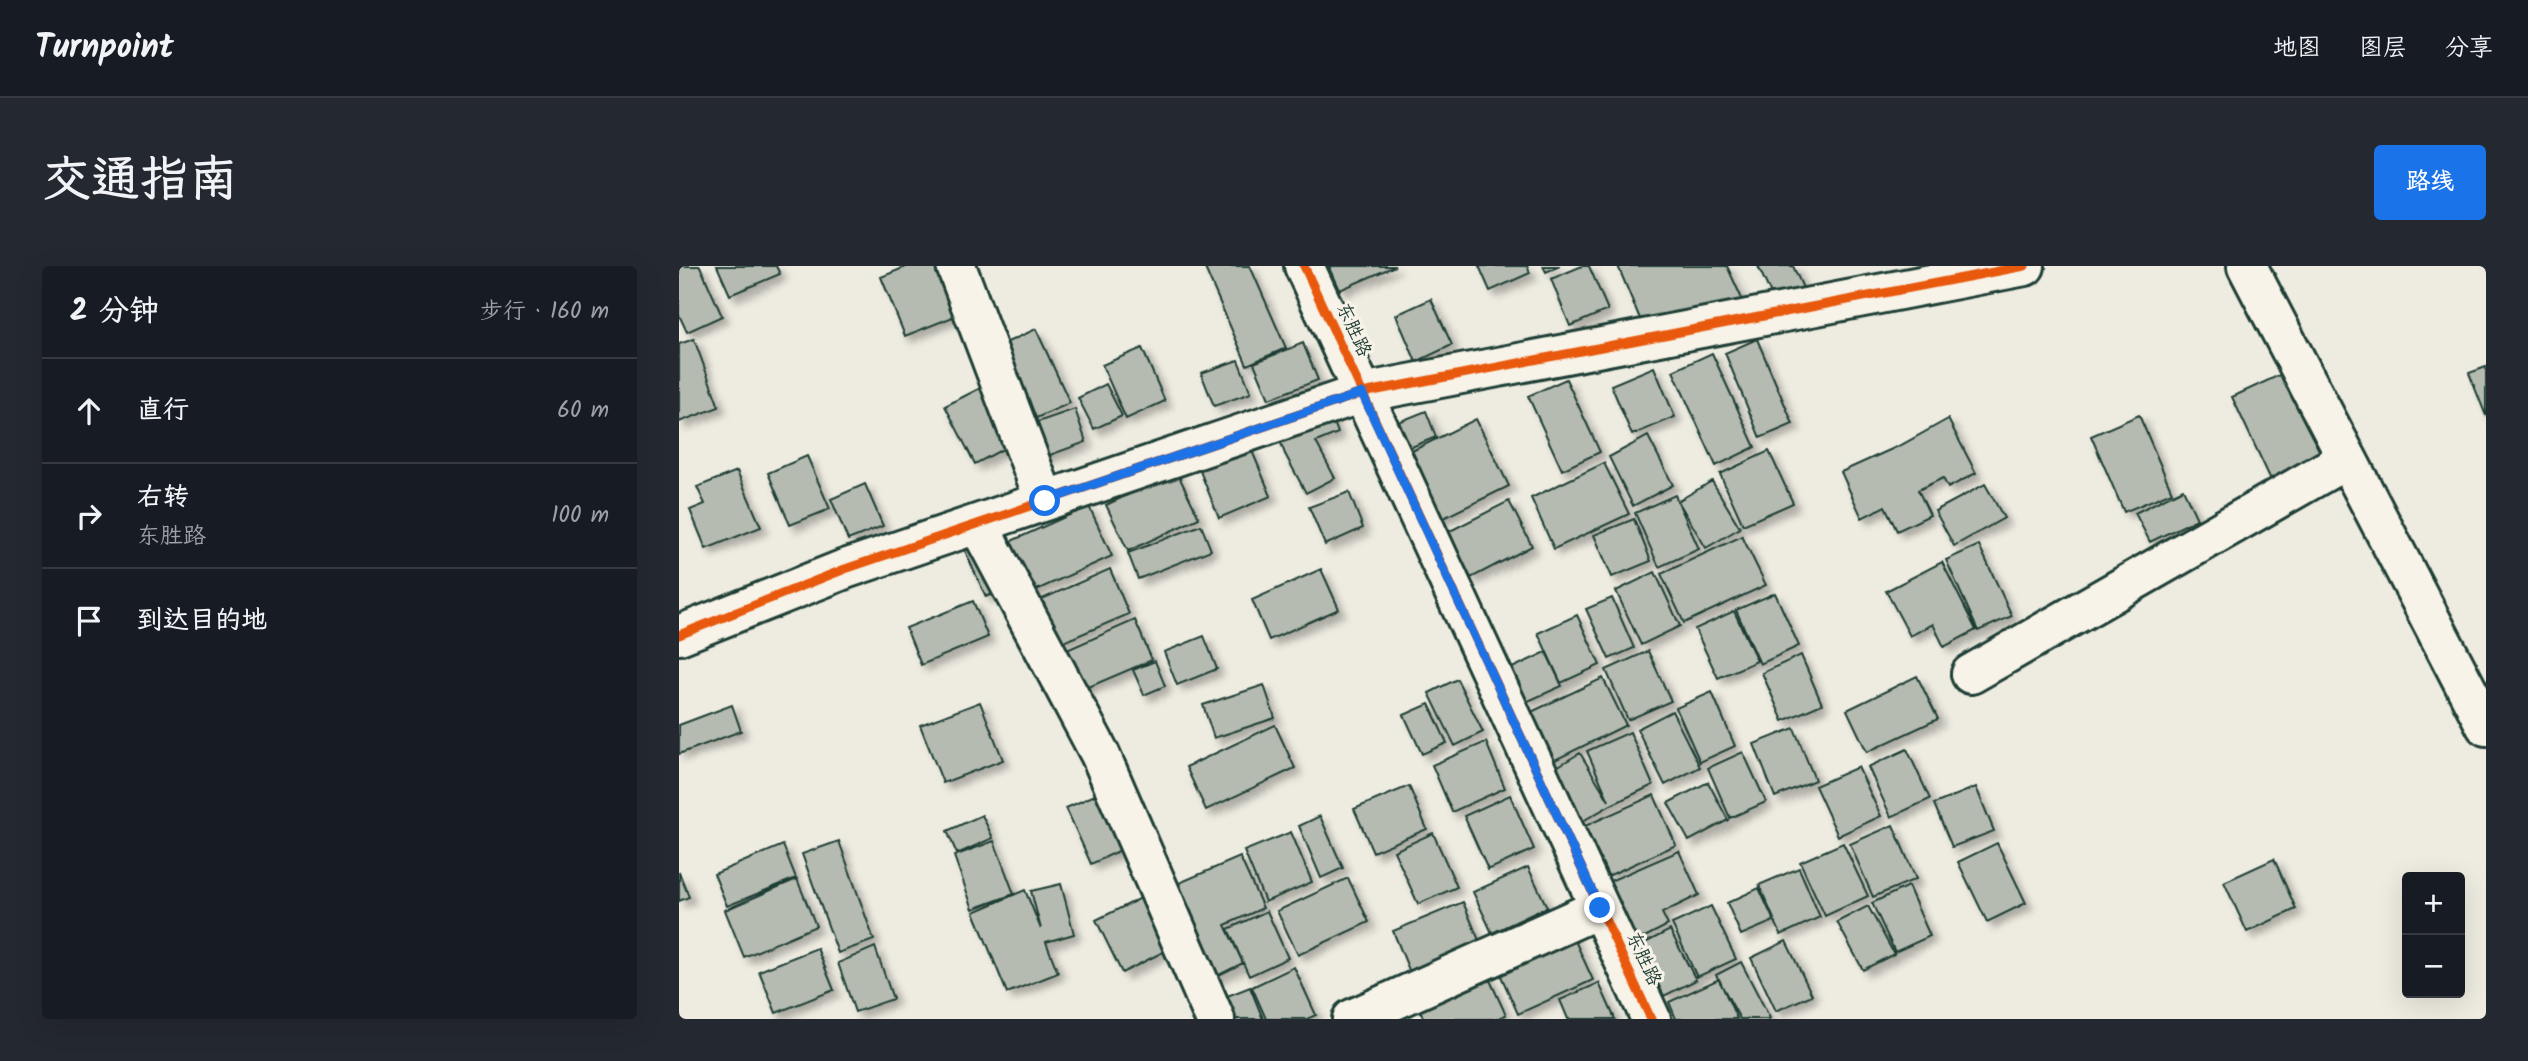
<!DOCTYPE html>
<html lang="zh">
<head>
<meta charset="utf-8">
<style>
  :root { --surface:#171b24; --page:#242831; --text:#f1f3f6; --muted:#9ea1a6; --line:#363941; --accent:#1a73e8 }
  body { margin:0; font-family:Kalam,"LXGW WenKai TC",sans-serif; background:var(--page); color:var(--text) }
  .controls { position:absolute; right:21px; bottom:21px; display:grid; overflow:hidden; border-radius:7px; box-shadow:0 7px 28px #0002 }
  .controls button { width:63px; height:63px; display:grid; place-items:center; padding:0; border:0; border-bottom:2px solid var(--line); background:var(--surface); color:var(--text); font:35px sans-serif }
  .stop { position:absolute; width:21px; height:21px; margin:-16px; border:5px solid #1a73e8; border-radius:50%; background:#fff }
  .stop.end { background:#1a73e8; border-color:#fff; box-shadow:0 2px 7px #0008 }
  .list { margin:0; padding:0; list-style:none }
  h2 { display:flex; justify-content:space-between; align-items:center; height:91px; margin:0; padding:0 28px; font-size:30px }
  h2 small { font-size:23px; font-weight:400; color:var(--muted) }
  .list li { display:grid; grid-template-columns:46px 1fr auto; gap:21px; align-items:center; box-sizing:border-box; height:105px; padding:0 28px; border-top:2px solid var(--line) }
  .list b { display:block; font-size:26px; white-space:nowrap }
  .list p { margin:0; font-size:23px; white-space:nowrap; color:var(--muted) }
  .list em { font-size:23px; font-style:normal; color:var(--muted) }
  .icon { flex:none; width:38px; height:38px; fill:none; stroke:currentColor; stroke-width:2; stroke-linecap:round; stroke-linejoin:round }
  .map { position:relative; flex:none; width:1807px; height:753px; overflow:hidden; border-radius:7px }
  header { display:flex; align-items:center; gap:42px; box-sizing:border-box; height:98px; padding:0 35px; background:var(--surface); border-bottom:2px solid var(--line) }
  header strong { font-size:33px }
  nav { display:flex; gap:38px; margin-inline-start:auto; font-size:24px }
  .intro { display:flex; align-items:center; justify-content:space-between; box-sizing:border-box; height:168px; padding:0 42px }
  h1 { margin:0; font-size:49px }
  .button { padding:18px 32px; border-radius:7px; background:var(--accent); color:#fff; font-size:24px; font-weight:700 }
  main { display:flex; gap:42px; padding:0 42px }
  aside { flex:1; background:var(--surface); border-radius:7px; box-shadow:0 7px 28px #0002 }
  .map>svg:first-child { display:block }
  .building { fill:#b5bbb0; stroke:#1f3d34; stroke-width:2; filter:url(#shadow) }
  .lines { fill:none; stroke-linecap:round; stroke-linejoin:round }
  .minor-casing { stroke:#1f3d34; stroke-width:44 }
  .minor { stroke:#f7f3e8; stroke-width:38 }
  .cycleway-casing { stroke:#f7f3e8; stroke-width:13 }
  .cycleway { stroke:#e8590c; stroke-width:9 }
  .route { stroke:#1a73e8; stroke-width:9 }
  .labels { text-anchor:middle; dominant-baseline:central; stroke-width:6; stroke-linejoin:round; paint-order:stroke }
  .street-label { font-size:19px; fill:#1f3d34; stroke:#f7f3e8 }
</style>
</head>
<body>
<header>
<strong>Turnpoint</strong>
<nav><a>地图</a><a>图层</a><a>分享</a></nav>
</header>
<div class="intro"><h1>交通指南</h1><a class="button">路线</a></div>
<main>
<aside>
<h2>2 分钟<small>步行 · 160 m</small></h2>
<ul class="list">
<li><svg class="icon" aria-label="ahead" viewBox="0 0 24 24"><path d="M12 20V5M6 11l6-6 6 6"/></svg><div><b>直行</b></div><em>60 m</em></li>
<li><svg class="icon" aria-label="right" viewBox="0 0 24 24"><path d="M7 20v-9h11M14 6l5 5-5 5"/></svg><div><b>右转</b><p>东胜路</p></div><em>100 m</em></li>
<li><svg class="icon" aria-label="arrive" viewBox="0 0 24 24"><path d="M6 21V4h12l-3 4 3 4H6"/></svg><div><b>到达目的地</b></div></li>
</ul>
</aside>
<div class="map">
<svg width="1807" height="753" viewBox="0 0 1807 753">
  <defs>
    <filter id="shadow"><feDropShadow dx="6" dy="6" stdDeviation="3.5" flood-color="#0004"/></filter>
  </defs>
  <rect width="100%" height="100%" fill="#eeece1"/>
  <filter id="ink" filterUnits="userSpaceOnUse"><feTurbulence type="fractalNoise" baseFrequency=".0143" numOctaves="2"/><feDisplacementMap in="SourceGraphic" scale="14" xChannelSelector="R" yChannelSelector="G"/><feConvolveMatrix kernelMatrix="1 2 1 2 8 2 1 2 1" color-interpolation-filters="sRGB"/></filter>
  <g filter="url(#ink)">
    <!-- building -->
    <path class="building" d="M 0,0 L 21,0 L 43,50 L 8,66 L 0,49 Z
      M 38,0 L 97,0 L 101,8 L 51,29 Z
      M 229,0 L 258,0 L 279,49 L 226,70 L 202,11 Z
      M 525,0 L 571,0 L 607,82 L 568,99 Z
      M 650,0 L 716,0 L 661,24 Z
      M 800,0 L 848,0 L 851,7 L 811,25 Z
      M 864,0 L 881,0 L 867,6 Z
      M 903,0 L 910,0 L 929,44 L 891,60 L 872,13 Z
      M 939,0 L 1048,0 L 1069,46 L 971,77 Z
      M 1079,0 L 1114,0 L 1124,22 L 1095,35 Z
      M 752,33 L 773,79 L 737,96 L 717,49 Z
      M 357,63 L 391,137 L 346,157 L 313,83 Z
      M 15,73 L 40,141 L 0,156 L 0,78 Z
      M 1078,73 L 1114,158 L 1081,172 L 1046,87 Z
      M 624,77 L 639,114 L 590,133 L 575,97 Z
      M 463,82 L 486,135 L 447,153 L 423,99 Z
      M 1033,87 L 1076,181 L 1037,200 L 994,105 Z
      M 559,94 L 572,127 L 535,140 L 522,107 Z
      M 975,101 L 996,151 L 953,169 L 932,119 Z
      M 1807,101 L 1807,150 L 1790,107 Z
      M 1609,105 L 1649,190 L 1593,216 L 1553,131 Z
      M 887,113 L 921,186 L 883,204 L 849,130 Z
      M 311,117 L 341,174 L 296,198 L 266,140 Z
      M 427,118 L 443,150 L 415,163 L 399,132 Z
      M 644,127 L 659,167 L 637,176 L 656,212 L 627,227 L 606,188 L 591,147 Z
      M 396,143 L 407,176 L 360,193 L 347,160 Z
      M 747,145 L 757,171 L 718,187 L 707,161 Z
      M 1460,149 L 1493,226 L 1445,246 L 1412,170 Z
      M 797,153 L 830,220 L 748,260 L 715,194 Z
      M 1269,153 L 1297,207 L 1269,222 L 1264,212 L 1239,224 L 1251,249 L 1218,265 L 1206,240 L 1183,252 L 1162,206 L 1224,178 Z
      M 969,170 L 994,219 L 954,240 L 930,191 Z
      M 571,180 L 592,230 L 540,252 L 519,200 Z
      M 1090,185 L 1114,237 L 1064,259 L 1041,208 Z
      M 128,190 L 151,243 L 111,259 L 89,207 Z
      M 925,197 L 950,248 L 875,283 L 852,232 Z
      M 58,205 L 82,261 L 27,283 L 11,244 L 26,238 L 18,221 Z
      M 498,206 L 520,252 L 449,285 L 427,239 Z
      M 1033,215 L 1061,262 L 1027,282 L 999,235 Z
      M 186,218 L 204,260 L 169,274 L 152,233 Z
      M 1306,218 L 1325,252 L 1275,280 L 1256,245 Z
      M 1504,223 L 1518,253 L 1471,276 L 1456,247 Z
      M 670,226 L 684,262 L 646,279 L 630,241 Z
      M 996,229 L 1020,283 L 980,301 L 956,247 Z
      M 830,235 L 853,280 L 792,312 L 769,266 Z
      M 410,240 L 433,290 L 351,327 L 328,277 Z
      M 955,253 L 972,295 L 933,311 L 915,269 Z
      M 522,259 L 532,284 L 459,313 L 449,287 Z
      M 1063,270 L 1087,319 L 1005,357 L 982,308 Z
      M 307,275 L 328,321 L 307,331 L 286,285 Z
      M 1300,279 L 1333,350 L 1299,365 L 1267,294 Z
      M 1263,296 L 1297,364 L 1265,381 L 1254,358 L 1231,370 L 1207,325 Z
      M 431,303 L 450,348 L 382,377 L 363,333 Z
      M 642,303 L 660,343 L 590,374 L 573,334 Z
      M 976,306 L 1001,360 L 962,379 L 937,325 Z
      M 1096,327 L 1120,380 L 1081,398 L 1057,344 Z
      M 933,332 L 955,382 L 930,393 L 907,343 Z
      M 294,335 L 309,371 L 242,399 L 227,362 Z
      M 1055,345 L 1078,395 L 1039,412 L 1016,363 Z
      M 898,349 L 921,399 L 882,417 L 859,367 Z
      M 456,354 L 473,394 L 398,426 L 381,387 Z
      M 525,370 L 538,403 L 498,419 L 485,386 Z
      M 969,385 L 992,435 L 949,454 L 927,404 Z
      M 867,386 L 883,420 L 847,436 L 831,403 Z
      M 1122,389 L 1143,438 L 1104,455 L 1083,407 Z
      M 476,395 L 486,420 L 465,429 L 454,404 Z
      M 1238,410 L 1259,453 L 1188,486 L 1168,444 Z
      M 924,412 L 947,459 L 872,496 L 848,448 Z
      M 778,413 L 804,466 L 776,480 L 750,427 Z
      M 585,419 L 596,452 L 535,472 L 524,439 Z
      M 1033,426 L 1056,480 L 1021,496 L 997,442 Z
      M 301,436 L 324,494 L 264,517 L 241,459 Z
      M 750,438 L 768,477 L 743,488 L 725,449 Z
      M 53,439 L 62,465 L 0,488 L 0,459 Z
      M 993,445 L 1021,501 L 986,519 L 958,463 Z
      M 596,459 L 616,502 L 527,544 L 507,501 Z
      M 1115,462 L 1136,514 L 1096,531 L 1075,478 Z
      M 951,466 L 974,519 L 932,539 L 902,556 L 871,505 L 901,487 L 930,535 L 908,485 Z
      M 807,476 L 826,522 L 773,546 L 753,499 Z
      M 1228,483 L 1251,533 L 1212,551 L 1189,501 Z
      M 1064,486 L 1087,536 L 1051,552 L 1029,502 Z
      M 1179,501 L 1202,550 L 1159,570 L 1136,520 Z
      M 1029,516 L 1049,554 L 1010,575 L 989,537 Z
      M 730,520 L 748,563 L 694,586 L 675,543 Z
      M 1297,521 L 1315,565 L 1273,581 L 1255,538 Z
      M 418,528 L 444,583 L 412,598 L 387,542 Z
      M 831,529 L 855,583 L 809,604 L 785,550 Z
      M 975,529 L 997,579 L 929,610 L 906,560 Z
      M 303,549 L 314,572 L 278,588 L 268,565 Z
      M 641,550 L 664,602 L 642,612 L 620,560 Z
      M 1214,559 L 1237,613 L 1194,631 L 1171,578 Z
      M 612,566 L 633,616 L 586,636 L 565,585 Z
      M 754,567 L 778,621 L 739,638 L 715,585 Z
      M 160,575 L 195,674 L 159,687 L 123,588 Z
      M 315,575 L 335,628 L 294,643 L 275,590 Z
      M 1164,577 L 1189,630 L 1146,650 L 1121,596 Z
      M 1318,577 L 1347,637 L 1308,656 L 1279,596 Z
      M 104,579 L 117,612 L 48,640 L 35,608 Z
      M 1000,585 L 1020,629 L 983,647 L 989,659 L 958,675 L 943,647 L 931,615 Z
      M 561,591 L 584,642 L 546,659 L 564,697 L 528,715 L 486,623 Z
      M 1595,593 L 1617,643 L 1568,666 L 1545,616 Z
      M 849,601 L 868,641 L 813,667 L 794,626 Z
      M 1120,602 L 1141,651 L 1102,669 L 1080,619 Z
      M 0,606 L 10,631 L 0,635 Z
      M 669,612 L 690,656 L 619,689 L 598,645 Z
      M 118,613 L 137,660 L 65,691 L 46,644 Z
      M 382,618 L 395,668 L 367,676 L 379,707 L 328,727 L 295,646 L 346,624 L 362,663 L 352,625 Z
      M 1229,620 L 1251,670 L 1216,686 L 1193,637 Z
      M 1080,622 L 1095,655 L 1062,669 L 1048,637 Z
      M 466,630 L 492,682 L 443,707 L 417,654 Z
      M 784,636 L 802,679 L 732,709 L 714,665 Z
      M 1032,640 L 1057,693 L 1018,711 L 993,658 Z
      M 1189,640 L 1215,688 L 1184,704 L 1158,656 Z
      M 588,645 L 609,692 L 570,710 L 549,663 Z
      M 991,664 L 1017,714 L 985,730 L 960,680 Z
      M 893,668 L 914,714 L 839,748 L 818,701 Z
      M 1107,675 L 1133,729 L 1097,745 L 1072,692 Z
      M 196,681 L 214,733 L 176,746 L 159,697 Z
      M 138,682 L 155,724 L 97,747 L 80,705 Z
      M 1062,696 L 1091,752 L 1090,753 L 1061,753 L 1037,709 Z
      M 804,699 L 827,749 L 817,753 L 745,753 L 734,730 Z
      M 615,701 L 637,749 L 628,753 L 587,753 L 573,721 Z
      M 1040,713 L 1058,753 L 997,753 L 990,736 Z
      M 920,717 L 936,753 L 889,753 L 881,734 Z
      M 571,721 L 584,753 L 546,753 L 538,734 Z"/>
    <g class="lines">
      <!-- minor casing -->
      <g class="minor-casing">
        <path id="minor" d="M 277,0 L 366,235
          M 625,0 L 972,753
          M 1568,0 L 1807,460
          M 299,258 L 421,488 L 536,753
          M 0,369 L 166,303 L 683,127 L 1346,0
          M 1292,408 L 1668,193
          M 673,753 L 921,642"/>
      </g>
      <!-- minor -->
      <use href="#minor" class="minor"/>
      <!-- cycleway casing -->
      <g class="cycleway-casing">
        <path id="cycleway" d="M 625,0 L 972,753
          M 0,369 L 166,303 L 683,127 L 1346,0"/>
      </g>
      <!-- cycleway -->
      <use href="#cycleway" class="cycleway"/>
    </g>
  </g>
  <g class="lines" filter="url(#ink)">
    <!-- route -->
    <path class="route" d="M 366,235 L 683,127 L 921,642"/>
  </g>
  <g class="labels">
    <!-- street labels -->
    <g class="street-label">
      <text transform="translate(674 64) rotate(65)">东胜路</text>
      <text transform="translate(964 693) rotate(65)">东胜路</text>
    </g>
  </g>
</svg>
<div class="controls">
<button>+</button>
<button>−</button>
</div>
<div class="stop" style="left:366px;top:235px"></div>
<div class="stop end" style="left:921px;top:642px"></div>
</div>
</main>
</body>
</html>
